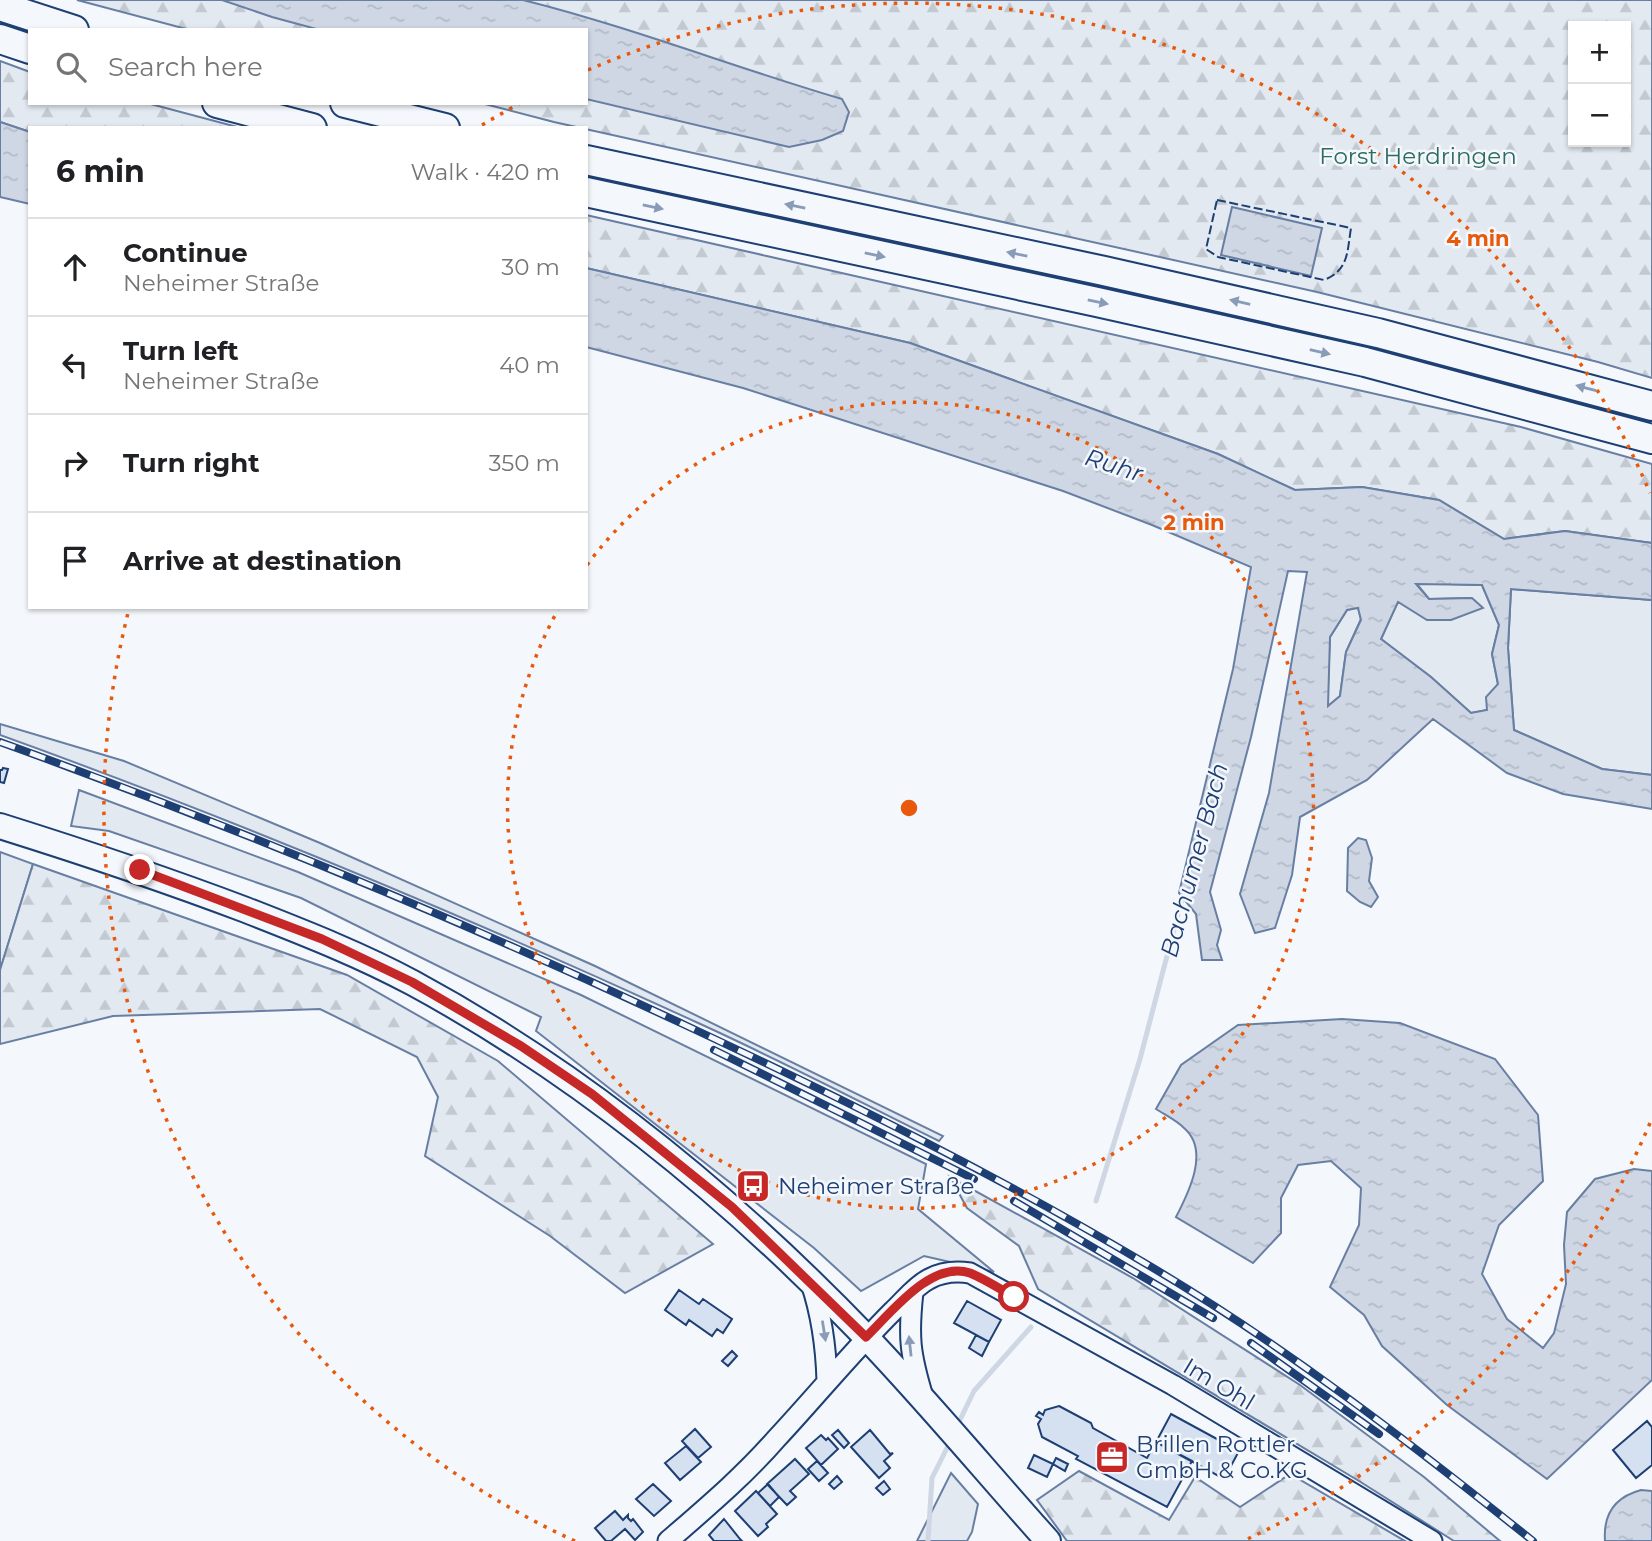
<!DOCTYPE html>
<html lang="en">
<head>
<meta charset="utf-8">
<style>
  :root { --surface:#fff; --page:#f2f2f2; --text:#202124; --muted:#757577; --line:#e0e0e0 }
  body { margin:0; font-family:Montserrat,sans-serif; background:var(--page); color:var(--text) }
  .controls { position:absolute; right:21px; top:21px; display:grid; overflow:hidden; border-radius:0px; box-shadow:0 2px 5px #0004 }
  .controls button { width:63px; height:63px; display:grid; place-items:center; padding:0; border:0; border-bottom:2px solid var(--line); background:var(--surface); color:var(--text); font:35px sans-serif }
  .stop { position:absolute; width:21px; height:21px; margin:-16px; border:5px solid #c62828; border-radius:50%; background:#fff }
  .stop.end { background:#c62828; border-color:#fff; box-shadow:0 2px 7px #0008 }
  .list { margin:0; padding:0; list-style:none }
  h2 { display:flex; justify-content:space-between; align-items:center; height:91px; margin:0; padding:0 28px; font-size:30px }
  h2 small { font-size:23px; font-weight:400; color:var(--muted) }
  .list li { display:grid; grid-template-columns:46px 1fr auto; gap:21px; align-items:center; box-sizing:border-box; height:98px; padding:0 28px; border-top:2px solid var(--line) }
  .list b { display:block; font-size:26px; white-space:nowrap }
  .list p { margin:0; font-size:23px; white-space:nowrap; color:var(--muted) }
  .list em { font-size:23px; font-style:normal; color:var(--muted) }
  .icon { flex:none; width:38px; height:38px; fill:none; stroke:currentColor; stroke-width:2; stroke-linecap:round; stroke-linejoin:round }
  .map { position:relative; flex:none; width:1652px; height:1541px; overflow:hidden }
  .search { position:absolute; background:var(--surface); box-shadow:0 2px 5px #0004; left:28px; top:28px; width:560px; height:77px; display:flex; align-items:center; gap:18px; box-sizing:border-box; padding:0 24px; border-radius:0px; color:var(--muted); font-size:26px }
  .panel { position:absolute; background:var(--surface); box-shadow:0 2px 5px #0004; left:28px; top:126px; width:560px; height:483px; border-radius:0px }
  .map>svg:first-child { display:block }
  .green { fill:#e3e9f0; stroke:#687fa3; stroke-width:2 }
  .forest { fill:url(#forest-firs); stroke:#687fa3; stroke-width:2; fill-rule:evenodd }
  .water { fill:url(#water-ripples); stroke:#687fa3; stroke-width:2; fill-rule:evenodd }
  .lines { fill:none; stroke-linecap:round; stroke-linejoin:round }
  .stream { stroke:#cfd7e4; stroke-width:5 }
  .building { fill:#d5e0f0; stroke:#1d3f73; stroke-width:2 }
  .minor-casing { stroke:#1d3f73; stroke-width:23 }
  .major-casing { stroke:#1d3f73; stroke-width:28 }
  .highway-casing { stroke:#1d3f73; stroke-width:32 }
  .minor { stroke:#f4f7fb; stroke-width:19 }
  .major { stroke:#f4f7fb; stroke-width:24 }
  .highway { stroke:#f4f7fb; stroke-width:28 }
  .rail-casing { stroke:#1d3f73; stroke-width:8 }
  .rail { stroke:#f4f7fb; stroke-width:5; stroke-dasharray:16; stroke-linecap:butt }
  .fence { stroke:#1d3f73; stroke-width:2; stroke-dasharray:9 3.5; stroke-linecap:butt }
  .oneway { fill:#889bb7 }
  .route { stroke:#c62828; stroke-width:9 }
  .ring { fill:none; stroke:#e8590c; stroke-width:3.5; stroke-dasharray:3.5 7 }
  .labels { text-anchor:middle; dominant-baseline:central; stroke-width:5; stroke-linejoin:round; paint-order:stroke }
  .park-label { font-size:23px; fill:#2c6c60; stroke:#f4f7fb }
  .poi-label { font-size:23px; fill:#1d3f73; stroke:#f4f7fb; text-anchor:start }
  .street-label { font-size:23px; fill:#1d3f73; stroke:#f4f7fb }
  .water-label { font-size:24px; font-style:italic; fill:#1d3f73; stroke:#f4f7fb }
  .centre { fill:#e8590c; stroke:#f4f7fb; stroke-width:3.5 }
  .ring-label { font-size:21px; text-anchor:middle; font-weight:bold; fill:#e8590c; stroke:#f4f7fb; stroke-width:5; stroke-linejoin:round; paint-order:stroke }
</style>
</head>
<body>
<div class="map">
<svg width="1652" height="1541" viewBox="0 0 1652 1541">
  <defs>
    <pattern id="forest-firs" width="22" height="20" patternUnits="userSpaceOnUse" patternTransform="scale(1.75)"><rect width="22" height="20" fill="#e3e9f0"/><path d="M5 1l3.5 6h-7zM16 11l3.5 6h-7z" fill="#c2c9d1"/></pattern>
    <pattern id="water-ripples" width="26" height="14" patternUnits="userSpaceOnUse" patternTransform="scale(1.75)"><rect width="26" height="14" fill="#cfd7e4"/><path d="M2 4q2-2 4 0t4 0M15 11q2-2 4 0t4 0" fill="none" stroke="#b1bac7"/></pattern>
  </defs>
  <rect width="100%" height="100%" fill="#f4f7fb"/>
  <!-- green -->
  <path class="green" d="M 1416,583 L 1482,585 L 1499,625 L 1492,654 L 1498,684 L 1487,710 L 1471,713 L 1431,677 L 1381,639 L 1398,601 L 1472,598 L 1429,599 Z
    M 1511,589 L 1652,600 L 1652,775 L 1602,769 L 1514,730 L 1508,648 Z
    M 1358,607 L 1361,619 L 1346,652 L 1340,696 L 1327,707 L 1330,637 L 1347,610 Z
    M 0,724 L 124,761 L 320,843 L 595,966 L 943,1136 L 939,1141 C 858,1101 778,1059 696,1022 C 468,917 236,820 0,735 Z
    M 79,790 L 298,872 L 581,995 L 926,1164 L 918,1209 L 994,1272 L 924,1256 L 861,1291 L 814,1248 L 536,1031 L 541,1017 L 301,898 L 109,831 L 71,826 Z
    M 0,852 L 33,864 L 0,970 Z
    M 951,1473 L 978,1504 L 972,1532 L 967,1541 L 917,1541 Z"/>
  <!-- forest -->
  <path class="forest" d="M 77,0 L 1652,0 L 1652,378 L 1598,362 L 1317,292 L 554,122 L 481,103 L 586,103 L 586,30 L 190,30 ZM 1573,26 L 1626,26 L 1626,142 L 1573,142 Z
    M 0,61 L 30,72 L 30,103 L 147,103 L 241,128 L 30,128 L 30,132 L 0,122 Z
    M 586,215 L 1521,427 L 1652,464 L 1652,543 L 1565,531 L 1504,539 L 1439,500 L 1362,487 L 1295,490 L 1218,454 L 910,343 L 586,268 Z
    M 33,864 L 347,975 L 498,1061 L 713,1244 L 625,1293 L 550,1236 L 425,1156 L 438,1097 L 417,1057 L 320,1009 L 113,1016 L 0,1044 L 0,970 Z
    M 950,1177 L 1133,1278 L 1300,1385 L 1424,1477 L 1500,1541 L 1454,1541 L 1359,1481 L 1038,1289 L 1019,1246 L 967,1208 Z
    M 1079,1471 L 1169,1520 L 1195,1477 L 1240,1507 L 1290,1474 L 1405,1541 L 1067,1541 L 1037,1500 Z"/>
  <!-- water -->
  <path class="water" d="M 222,0 L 523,0 C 631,27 736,68 842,99 L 849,112 L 843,131 L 822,140 L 789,147 L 586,99 L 586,30 L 320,30 L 272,17 Z
    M 0,122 L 30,132 L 30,204 L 0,197 Z
    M 1232,207 L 1322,228 L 1311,276 L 1221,255 Z
    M 586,268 L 910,343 L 1218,454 L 1295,490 L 1362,487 L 1439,500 L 1504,539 L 1565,531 L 1652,543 L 1652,600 L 1511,589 L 1508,648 L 1514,730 L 1602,769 L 1652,775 L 1652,809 L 1563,794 L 1507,773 L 1433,719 L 1367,780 L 1300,817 L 1292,875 L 1275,928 L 1255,933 L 1240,894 L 1269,793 L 1307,572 L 1288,571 L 1251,737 L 1210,892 L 1221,930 L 1217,945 L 1222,960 L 1202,960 L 1196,914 L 1179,893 L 1233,669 L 1251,567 L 1152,525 L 1063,491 L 743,388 L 586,347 ZM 1416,584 L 1482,585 L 1499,625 L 1492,654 L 1498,684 L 1486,697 L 1487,710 L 1471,713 L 1431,677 L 1381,639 L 1398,602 L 1427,620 L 1451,620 L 1483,608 L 1472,598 L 1429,599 ZM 1358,608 L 1361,620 L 1346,652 L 1340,696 L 1328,706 L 1330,637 L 1347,610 Z
    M 1358,838 L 1366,840 L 1372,858 L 1369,881 L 1378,897 L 1371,907 L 1360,902 L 1347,891 L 1348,848 Z
    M 1342,1019 L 1400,1023 L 1495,1059 L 1538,1115 L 1543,1181 L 1499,1225 L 1482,1274 L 1507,1319 L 1543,1348 L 1554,1333 L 1566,1284 L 1564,1245 L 1567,1212 L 1595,1179 L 1634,1169 L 1652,1171 L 1652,1380 L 1547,1479 L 1447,1405 L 1382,1346 L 1364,1315 L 1330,1287 L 1359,1225 L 1361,1188 L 1331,1161 L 1298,1165 L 1281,1198 L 1281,1233 L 1253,1263 L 1176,1217 C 1189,1192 1210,1150 1184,1128 C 1176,1120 1165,1115 1156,1109 L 1181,1065 L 1238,1025 Z
    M 1641,1490 L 1652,1491 L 1652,1541 L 1605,1541 C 1603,1514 1615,1497 1641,1490 Z"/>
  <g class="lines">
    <!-- stream -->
    <path class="stream" d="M 1096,1201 L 1140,1059 L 1184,891
      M 956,1428 L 974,1391 L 1031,1327
      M 928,1541 L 932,1478 L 951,1440"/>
  </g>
  <!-- building -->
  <path class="building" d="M 3,768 L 8,769 L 4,783 L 0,782 L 0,770 L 2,770 Z
    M 679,1290 L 699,1304 L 703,1299 L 732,1319 L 723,1333 L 717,1329 L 712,1336 L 689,1320 L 686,1325 L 665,1310 Z
    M 967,1301 L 1001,1320 L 989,1342 L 954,1323 Z
    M 976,1335 L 989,1342 L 982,1356 L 969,1348 Z
    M 732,1351 L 737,1356 L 728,1366 L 722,1361 Z
    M 1059,1406 L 1091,1423 L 1093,1428 L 1147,1458 L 1156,1442 L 1192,1461 L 1167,1507 L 1076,1459 L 1078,1456 L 1042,1437 L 1038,1424 L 1041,1419 L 1036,1416 L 1039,1412 L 1043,1415 L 1045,1410 Z
    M 1171,1414 L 1239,1451 L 1224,1479 L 1156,1442 Z
    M 1647,1421 L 1652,1427 L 1652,1465 L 1636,1478 L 1613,1450 Z
    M 695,1429 L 711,1447 L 698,1458 L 682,1441 Z
    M 838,1430 L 849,1443 L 844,1448 L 832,1435 Z
    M 870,1430 L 890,1454 L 893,1453 L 884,1461 L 890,1468 L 879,1478 L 851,1447 Z
    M 821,1435 L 826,1440 L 828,1438 L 838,1449 L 821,1465 L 806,1448 Z
    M 686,1446 L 701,1462 L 680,1480 L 665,1463 Z
    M 1034,1455 L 1053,1464 L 1047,1477 L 1028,1468 Z
    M 1056,1458 L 1068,1464 L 1065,1471 L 1053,1464 Z
    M 795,1459 L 809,1474 L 790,1491 L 796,1497 L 787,1505 L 767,1484 Z
    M 817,1461 L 828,1473 L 819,1481 L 808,1469 Z
    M 837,1476 L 842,1482 L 834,1489 L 829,1484 Z
    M 884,1481 L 890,1489 L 883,1495 L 876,1488 Z
    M 653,1484 L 671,1501 L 654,1516 L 636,1499 Z
    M 768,1484 L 779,1497 L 770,1506 L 758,1493 Z
    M 756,1491 L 777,1514 L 766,1524 L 768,1527 L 758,1536 L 735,1511 Z
    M 615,1511 L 623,1520 L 628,1515 L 628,1518 L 631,1521 L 633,1519 L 643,1532 L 635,1540 L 625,1529 L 611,1541 L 606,1541 L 595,1528 Z
    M 724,1519 L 740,1539 L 742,1541 L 714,1541 L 709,1535 Z"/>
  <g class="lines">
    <!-- minor casing -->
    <g class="minor-casing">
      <path id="minor" d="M 811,1283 C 822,1316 826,1346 827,1381
        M 913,1292 C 908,1337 910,1354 923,1397
        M 668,1541 C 706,1508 744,1476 777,1438 C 816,1396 852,1352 893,1311 C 904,1301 915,1286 929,1279 C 942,1272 956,1271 970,1273 L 1173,1385 L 1432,1541"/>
    </g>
    <!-- major casing -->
    <g class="major-casing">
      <path id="major" d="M 0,826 C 83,852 164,879 246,910 C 302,932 359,954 413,983 C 583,1075 732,1198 866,1337 C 929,1403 987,1473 1048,1541"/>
    </g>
    <!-- highway casing -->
    <g class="highway-casing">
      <path id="highway" d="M 0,6 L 74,30
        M 0,39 L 30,49
        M 217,103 L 312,128
        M 345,103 L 445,128
        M 586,160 L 1104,271 L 1378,333 L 1652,406
        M 586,192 L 1097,302 L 1365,362 L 1652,439"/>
    </g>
    <!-- minor -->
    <use href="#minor" class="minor"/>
    <!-- major -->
    <use href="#major" class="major"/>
    <!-- highway -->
    <use href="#highway" class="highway"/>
    <!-- rail casing -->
    <g class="rail-casing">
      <path id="rail" d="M 0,742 C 233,826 461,920 685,1025 C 841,1098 995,1174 1143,1262 C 1281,1343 1408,1441 1533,1541
        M 714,1050 L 974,1179
        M 1014,1201 L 1213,1318
        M 1251,1343 L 1379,1434"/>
    </g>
    <!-- rail -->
    <use href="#rail" class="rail"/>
    <!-- fence -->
    <path class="fence" d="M 1217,200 L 1351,228 C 1347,252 1349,270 1324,280 L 1218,257 L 1206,249 Z"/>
  </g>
  <!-- one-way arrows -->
  <defs><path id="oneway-solid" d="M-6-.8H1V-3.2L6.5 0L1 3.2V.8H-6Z" transform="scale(1.75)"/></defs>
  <g class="oneway">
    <use href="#oneway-solid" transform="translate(795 206) rotate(-168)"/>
    <use href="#oneway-solid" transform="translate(653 207) rotate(12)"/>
    <use href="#oneway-solid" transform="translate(1017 254) rotate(-169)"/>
    <use href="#oneway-solid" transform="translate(875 255) rotate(12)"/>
    <use href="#oneway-solid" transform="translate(1098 302) rotate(12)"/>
    <use href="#oneway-solid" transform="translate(1240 302) rotate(-167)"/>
    <use href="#oneway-solid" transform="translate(1320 352) rotate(13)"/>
    <use href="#oneway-solid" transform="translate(1586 388) rotate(-165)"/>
    <use href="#oneway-solid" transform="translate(824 1331) rotate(81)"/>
    <use href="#oneway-solid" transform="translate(910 1346) rotate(-96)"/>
  </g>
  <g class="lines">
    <!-- route -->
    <path class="route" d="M 140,870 L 322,939 L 412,982 L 521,1046 L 592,1094 L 732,1207 L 866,1337 C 891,1313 931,1260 970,1273 C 985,1279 1000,1289 1014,1297"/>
  </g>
  <!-- distance rings -->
  <g class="ring">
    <path d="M587 565A403 403 0 1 1 558 610"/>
    <path d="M1650 1123A805 805 0 0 1 1243 1541M575 1541A805 805 0 0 1 128 613M482 125A805 805 0 0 1 519 104M588 70A805 805 0 0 1 1650 493"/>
  </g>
  <!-- icons -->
  <defs>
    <g id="bus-square" transform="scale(1.75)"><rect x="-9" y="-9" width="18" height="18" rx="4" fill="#c62828" stroke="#f4f7fb"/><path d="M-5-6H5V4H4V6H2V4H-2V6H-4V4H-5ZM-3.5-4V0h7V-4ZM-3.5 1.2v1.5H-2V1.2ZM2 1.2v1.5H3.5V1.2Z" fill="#fff"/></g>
    <g id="office-square" transform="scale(1.75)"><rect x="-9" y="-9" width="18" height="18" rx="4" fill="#c62828" stroke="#f4f7fb"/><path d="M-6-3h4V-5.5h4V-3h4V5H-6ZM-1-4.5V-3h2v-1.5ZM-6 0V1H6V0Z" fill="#fff"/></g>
  </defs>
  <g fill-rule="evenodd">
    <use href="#bus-square" x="753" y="1186"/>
    <use href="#office-square" x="1112" y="1457"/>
  </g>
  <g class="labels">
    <!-- park labels -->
    <g class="park-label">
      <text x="1418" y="156">Forst Herdringen</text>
    </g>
    <!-- poi labels -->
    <g class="poi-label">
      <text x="778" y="1186">Neheimer Straße</text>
      <text x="1136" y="1444">Brillen Rottler<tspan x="1136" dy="26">GmbH &amp; Co.KG</tspan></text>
    </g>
    <!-- street labels -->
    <g class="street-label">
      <text transform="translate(1219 1384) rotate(31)">Im Ohl</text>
    </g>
    <!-- water labels -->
    <g class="water-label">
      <text transform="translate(1114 465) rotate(18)">Ruhr</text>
      <text transform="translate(1194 860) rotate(-75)">Bachumer Bach</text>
    </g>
  </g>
  <circle cx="909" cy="808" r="10" class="centre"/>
  <g class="ring-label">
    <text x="1478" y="246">4 min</text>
    <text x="1194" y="530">2 min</text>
  </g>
</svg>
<div class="controls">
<button>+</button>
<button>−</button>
</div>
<div class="stop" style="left:1014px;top:1297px"></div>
<div class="stop end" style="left:140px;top:870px"></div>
<div class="search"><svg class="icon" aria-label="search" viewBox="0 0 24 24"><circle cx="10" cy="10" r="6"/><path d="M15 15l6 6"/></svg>Search here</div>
<section class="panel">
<h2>6 min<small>Walk · 420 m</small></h2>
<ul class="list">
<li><svg class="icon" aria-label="ahead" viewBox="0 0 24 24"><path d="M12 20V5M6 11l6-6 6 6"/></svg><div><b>Continue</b><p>Neheimer Straße</p></div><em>30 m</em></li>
<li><svg class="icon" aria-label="left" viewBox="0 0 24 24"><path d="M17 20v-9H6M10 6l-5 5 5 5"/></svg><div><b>Turn left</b><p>Neheimer Straße</p></div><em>40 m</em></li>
<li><svg class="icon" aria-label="right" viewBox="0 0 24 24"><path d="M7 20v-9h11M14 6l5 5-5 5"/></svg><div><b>Turn right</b></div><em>350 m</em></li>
<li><svg class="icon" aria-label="arrive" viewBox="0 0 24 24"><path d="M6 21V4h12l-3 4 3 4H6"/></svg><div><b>Arrive at destination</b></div></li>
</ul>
</section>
</div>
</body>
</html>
